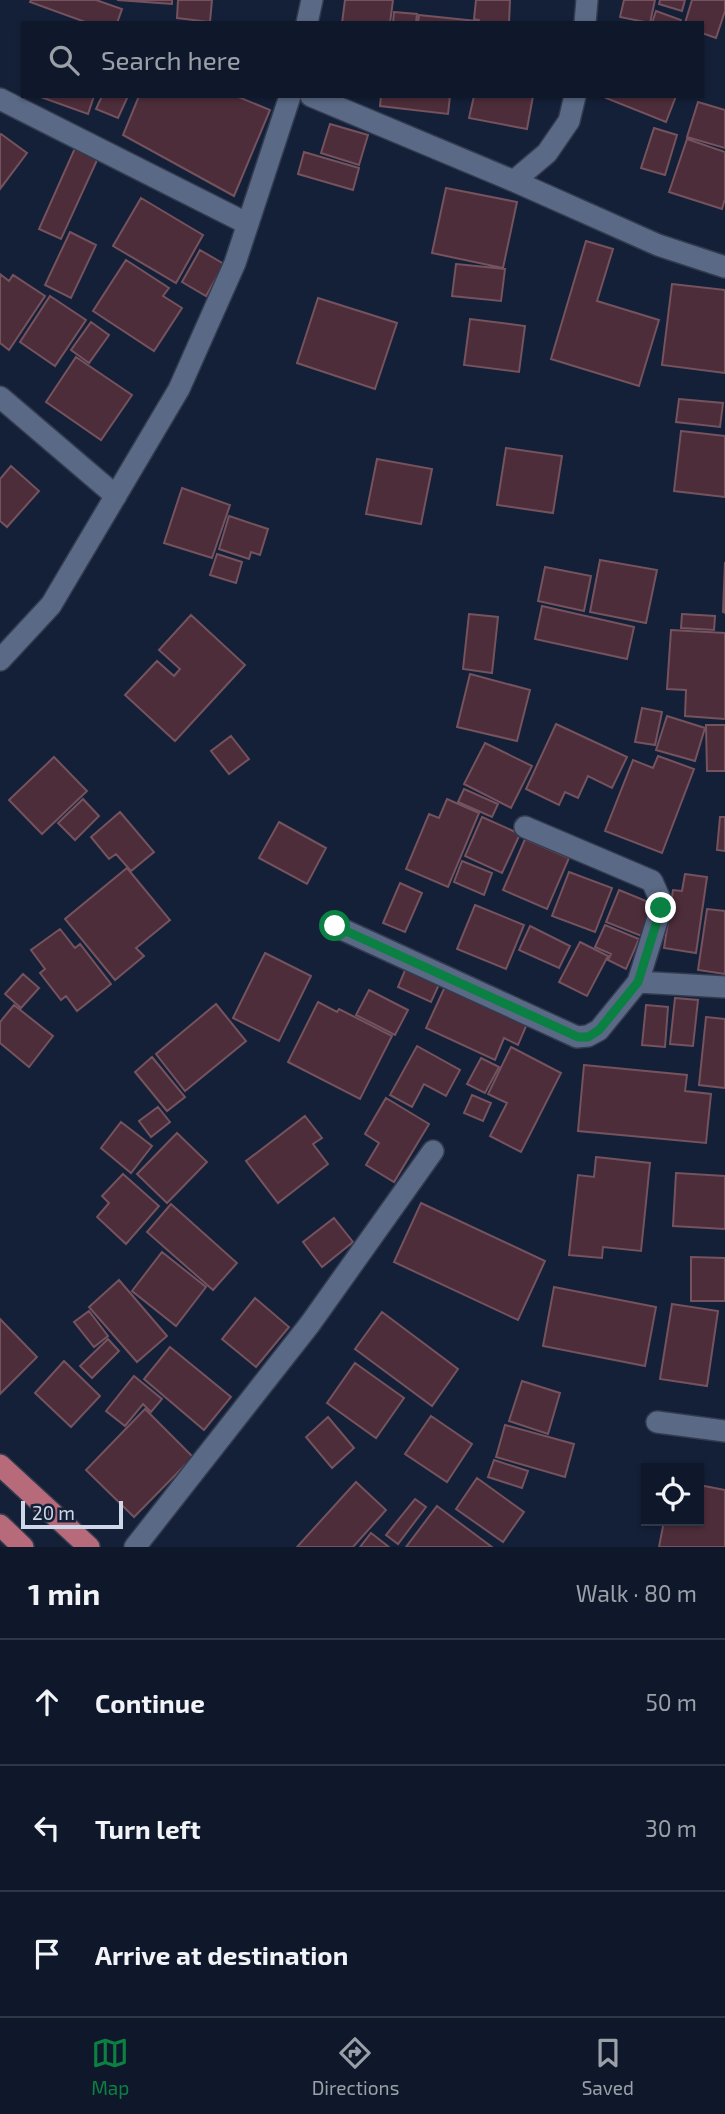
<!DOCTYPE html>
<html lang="en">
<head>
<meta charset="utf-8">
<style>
  :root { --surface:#0f182a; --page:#1d2536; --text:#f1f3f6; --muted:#9ba0a8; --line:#2f3747; --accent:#0b8043 }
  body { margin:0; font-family:"Exo 2",sans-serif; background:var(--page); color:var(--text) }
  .controls { position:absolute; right:21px; bottom:21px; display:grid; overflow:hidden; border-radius:0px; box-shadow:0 2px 5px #0004 }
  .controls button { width:63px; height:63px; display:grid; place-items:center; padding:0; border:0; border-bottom:2px solid var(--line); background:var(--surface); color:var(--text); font:35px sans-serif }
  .scale { position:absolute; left:21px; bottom:18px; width:102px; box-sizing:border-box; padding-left:7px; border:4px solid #cfd8e8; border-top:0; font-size:19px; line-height:24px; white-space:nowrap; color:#cfd8e8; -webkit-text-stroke:5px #142038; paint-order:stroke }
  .stop { position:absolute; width:21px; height:21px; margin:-16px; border:5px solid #0b8043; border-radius:50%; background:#fff }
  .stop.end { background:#0b8043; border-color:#fff; box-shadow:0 2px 7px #0008 }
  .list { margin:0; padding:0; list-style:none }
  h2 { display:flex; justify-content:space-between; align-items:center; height:91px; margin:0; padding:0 28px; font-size:30px }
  h2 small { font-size:23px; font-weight:400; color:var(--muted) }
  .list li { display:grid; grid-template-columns:46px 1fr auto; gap:21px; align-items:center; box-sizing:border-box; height:126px; padding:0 28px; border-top:2px solid var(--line) }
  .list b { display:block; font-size:26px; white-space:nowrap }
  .list em { font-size:23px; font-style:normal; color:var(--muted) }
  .icon { flex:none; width:38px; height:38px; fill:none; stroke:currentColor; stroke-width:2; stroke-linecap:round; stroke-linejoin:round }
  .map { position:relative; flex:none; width:725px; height:1547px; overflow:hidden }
  .search { position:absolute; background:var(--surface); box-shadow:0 2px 5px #0004; left:21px; right:21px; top:21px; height:77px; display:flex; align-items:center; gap:18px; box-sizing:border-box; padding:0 24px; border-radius:0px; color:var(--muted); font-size:26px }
  .sheet { height:469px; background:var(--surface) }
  nav { display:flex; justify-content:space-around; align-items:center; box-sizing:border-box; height:98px; border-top:2px solid var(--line); background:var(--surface); font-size:19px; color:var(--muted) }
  nav a { display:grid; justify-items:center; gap:4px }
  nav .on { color:var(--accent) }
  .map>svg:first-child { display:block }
  .building { fill:#4d2d39; stroke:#74525e; stroke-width:2 }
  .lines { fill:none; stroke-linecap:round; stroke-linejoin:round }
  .street-casing { stroke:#333b4f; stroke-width:24 }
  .primary-casing { stroke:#333b4f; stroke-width:24 }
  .street { stroke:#5a6985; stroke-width:21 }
  .primary { stroke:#b66a7a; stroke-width:21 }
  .route { stroke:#0b8043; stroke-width:9 }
</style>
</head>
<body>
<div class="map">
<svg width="725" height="1547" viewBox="0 0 725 1547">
  <rect width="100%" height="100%" fill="#142038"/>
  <!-- building -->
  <path class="building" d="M 31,0 L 96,0 L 122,9 L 117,23 L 88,23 L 30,2 Z
    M 117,0 L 172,0 L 172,4 Z
    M 178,0 L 212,0 L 210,22 L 177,18 Z
    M 345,0 L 393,0 L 390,23 L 342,23 Z
    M 476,0 L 510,0 L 509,23 L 479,23 L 479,20 L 474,19 Z
    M 624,0 L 655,0 L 650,23 L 620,17 Z
    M 660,0 L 685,0 L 682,11 L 659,4 Z
    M 692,0 L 725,0 L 725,11 L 716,38 L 702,33 L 702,23 L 685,23 Z
    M 656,11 L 681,20 L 680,23 L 652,23 Z
    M 394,12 L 417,14 L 416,23 L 393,23 Z
    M 419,15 L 476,21 L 476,23 L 418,23 Z
    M 38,96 L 94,96 L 88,114 Z
    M 102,96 L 128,96 L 118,118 L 96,109 Z
    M 139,96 L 236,96 L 270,110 L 234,196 L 123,135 Z
    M 381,96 L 450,96 L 448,114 L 380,106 Z
    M 474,96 L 533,96 L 527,129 L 469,118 Z
    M 607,96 L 676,96 L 666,122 L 606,98 Z
    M 698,102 L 725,110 L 725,148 L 687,137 Z
    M 330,124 L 368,135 L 359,165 L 321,153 Z
    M 654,128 L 677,135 L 665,175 L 641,168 Z
    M 1,134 L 27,153 L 0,189 L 0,135 Z
    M 687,139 L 725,152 L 725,199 L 722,209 L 669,192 Z
    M 75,148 L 98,158 L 61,239 L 39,229 Z
    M 304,152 L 359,168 L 353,190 L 298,174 Z
    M 446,188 L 517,202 L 503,268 L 432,253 Z
    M 141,198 L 203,235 L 176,283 L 113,246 Z
    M 70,232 L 96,245 L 71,298 L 45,285 Z
    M 586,241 L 613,249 L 597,301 L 659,320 L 639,386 L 551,359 Z
    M 200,250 L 224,264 L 206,296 L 182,282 Z
    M 126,260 L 169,288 L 163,296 L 182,308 L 154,351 L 93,311 Z
    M 456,264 L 505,269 L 501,301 L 452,296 Z
    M 0,274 L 9,281 L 13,275 L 45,296 L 9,350 L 0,343 Z
    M 672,284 L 725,290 L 725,373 L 662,365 Z
    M 50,296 L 86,320 L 55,366 L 20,342 Z
    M 318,298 L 397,323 L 375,389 L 297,363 Z
    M 470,319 L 525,326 L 519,372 L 464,365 Z
    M 91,322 L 109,335 L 89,363 L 71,350 Z
    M 76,357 L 132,395 L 101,440 L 46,402 Z
    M 679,399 L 723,403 L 720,427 L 676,422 Z
    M 681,431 L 725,436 L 725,497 L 674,491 Z
    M 506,448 L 562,456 L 553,513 L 497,505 Z
    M 377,459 L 432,469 L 421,524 L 366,514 Z
    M 11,466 L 39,491 L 7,527 L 0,521 L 0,479 Z
    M 182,488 L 230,505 L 212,558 L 164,543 Z
    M 229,516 L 268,529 L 260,555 L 251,552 L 249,559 L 219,549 Z
    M 217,554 L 242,562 L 236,583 L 210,575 Z
    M 600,560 L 657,570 L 646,623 L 590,612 Z
    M 725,562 L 725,613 L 723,612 Z
    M 545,567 L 591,576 L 584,611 L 538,601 Z
    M 542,606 L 634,627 L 627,659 L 535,639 Z
    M 469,614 L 498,617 L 492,673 L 463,669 Z
    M 682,614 L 715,616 L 714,630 L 681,628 Z
    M 191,615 L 245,665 L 175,741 L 125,695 L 157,661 L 174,676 L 180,669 L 159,650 Z
    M 671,630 L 725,633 L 725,719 L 685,716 L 686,690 L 667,689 Z
    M 470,674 L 530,690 L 517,741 L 457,727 Z
    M 642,708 L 662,712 L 655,745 L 635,742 Z
    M 667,716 L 705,728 L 695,761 L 656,750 Z
    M 556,724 L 627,757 L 612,788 L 588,776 L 578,798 L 565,792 L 559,805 L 526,789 Z
    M 706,725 L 725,725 L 725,771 L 707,771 Z
    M 231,736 L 249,759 L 229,774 L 211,751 Z
    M 485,743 L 532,766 L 511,808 L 464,784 Z
    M 658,756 L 694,769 L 662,853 L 605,831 L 633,760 L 653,768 Z
    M 54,757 L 87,791 L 42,834 L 9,800 Z
    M 464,789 L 498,804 L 492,817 L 458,802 Z
    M 83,799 L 99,816 L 75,840 L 58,823 Z
    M 447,799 L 479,813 L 448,887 L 406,869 L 429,814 L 439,818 Z
    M 120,812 L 154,852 L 131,871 L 116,854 L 109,859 L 91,837 Z
    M 482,817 L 520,834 L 502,873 L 465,856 Z
    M 720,817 L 725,817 L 725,851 L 717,850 Z
    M 279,822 L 326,848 L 307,884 L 259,858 Z
    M 525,839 L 569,858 L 547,909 L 503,890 Z
    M 462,861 L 492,873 L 484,895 L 454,882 Z
    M 127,868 L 170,920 L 136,948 L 144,956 L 115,980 L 65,919 Z
    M 569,872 L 612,888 L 595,932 L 552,916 Z
    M 685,874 L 707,877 L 696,953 L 664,948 L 673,890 L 682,891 Z
    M 400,883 L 422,893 L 405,932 L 383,923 Z
    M 619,890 L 656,905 L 644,937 L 606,922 Z
    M 475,905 L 524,925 L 506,969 L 457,949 Z
    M 707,909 L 725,911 L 725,974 L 698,970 Z
    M 605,925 L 639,939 L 626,969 L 608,960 L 611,954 L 595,947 Z
    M 530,926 L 570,946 L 559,968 L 519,950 Z
    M 60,929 L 75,948 L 80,944 L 111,984 L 77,1011 L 66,996 L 61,1000 L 40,973 L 45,969 L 31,950 Z
    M 580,942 L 608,956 L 587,996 L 559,982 Z
    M 265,953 L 311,976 L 279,1041 L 233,1018 Z
    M 408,963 L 442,978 L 431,1002 L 398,987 Z
    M 23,974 L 39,988 L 21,1008 L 5,994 Z
    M 448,980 L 530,1017 L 518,1045 L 504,1038 L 495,1060 L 426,1028 Z
    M 369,990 L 408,1010 L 395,1035 L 356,1015 Z
    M 675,998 L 698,1000 L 693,1046 L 670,1044 Z
    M 318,1002 L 337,1012 L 339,1009 L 392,1036 L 360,1099 L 288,1062 Z
    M 216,1004 L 246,1041 L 185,1091 L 156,1054 Z
    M 14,1005 L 53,1036 L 29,1067 L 0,1043 L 0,1022 Z
    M 646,1005 L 668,1007 L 665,1047 L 642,1045 Z
    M 706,1017 L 725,1019 L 725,1088 L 699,1085 Z
    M 417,1046 L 460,1070 L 446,1096 L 424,1084 L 412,1107 L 390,1095 Z
    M 511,1047 L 561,1073 L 521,1152 L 490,1136 L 507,1103 L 488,1094 Z
    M 152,1057 L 185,1097 L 167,1111 L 135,1072 Z
    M 481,1058 L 499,1067 L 485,1093 L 467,1084 Z
    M 584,1065 L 687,1075 L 685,1091 L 711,1094 L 706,1143 L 578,1131 Z
    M 472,1095 L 491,1103 L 483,1121 L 464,1113 Z
    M 386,1098 L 429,1124 L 394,1182 L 366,1165 L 379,1143 L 365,1134 Z
    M 158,1107 L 170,1122 L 151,1137 L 139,1121 Z
    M 305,1116 L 322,1138 L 313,1144 L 328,1164 L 278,1203 L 246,1161 Z
    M 121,1122 L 152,1146 L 131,1173 L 101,1148 Z
    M 177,1133 L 207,1162 L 167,1203 L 137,1174 Z
    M 596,1157 L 650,1163 L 641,1251 L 603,1247 L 602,1258 L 569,1255 L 578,1175 L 594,1177 Z
    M 676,1173 L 725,1176 L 725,1229 L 673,1226 Z
    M 123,1174 L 159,1206 L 126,1244 L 97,1217 L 109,1203 L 102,1196 Z
    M 421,1203 L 545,1261 L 518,1320 L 394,1262 Z
    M 171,1204 L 237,1263 L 213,1290 L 147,1232 Z
    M 334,1218 L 353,1242 L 322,1267 L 303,1242 Z
    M 162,1252 L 206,1287 L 176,1326 L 132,1291 Z
    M 691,1257 L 725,1258 L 725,1301 L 691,1301 Z
    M 119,1280 L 167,1336 L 137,1362 L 89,1307 Z
    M 554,1287 L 656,1307 L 645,1366 L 543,1346 Z
    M 255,1298 L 289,1327 L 256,1367 L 222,1339 Z
    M 672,1304 L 718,1311 L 707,1386 L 660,1379 Z
    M 89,1311 L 108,1336 L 94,1347 L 74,1322 Z
    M 382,1312 L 458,1369 L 432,1406 L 355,1349 Z
    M 0,1319 L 37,1357 L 0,1394 Z
    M 108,1339 L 119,1351 L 92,1378 L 80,1366 Z
    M 170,1347 L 231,1397 L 204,1430 L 144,1379 Z
    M 64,1361 L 100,1396 L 71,1427 L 35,1393 Z
    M 355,1363 L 404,1398 L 376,1438 L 327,1403 Z
    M 134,1376 L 162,1399 L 151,1412 L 143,1404 L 125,1426 L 106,1411 Z
    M 522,1381 L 560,1393 L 548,1434 L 509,1421 Z
    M 145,1409 L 193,1457 L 134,1517 L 86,1470 Z
    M 431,1416 L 472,1444 L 447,1482 L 405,1454 Z
    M 328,1417 L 354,1448 L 332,1468 L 306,1437 Z
    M 505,1425 L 574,1444 L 565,1477 L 496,1457 Z
    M 494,1460 L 528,1471 L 522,1488 L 488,1477 Z
    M 477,1478 L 524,1512 L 503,1542 L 456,1509 Z
    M 356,1482 L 386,1510 L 353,1547 L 297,1547 Z
    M 699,1485 L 725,1490 L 725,1547 L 659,1547 L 664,1521 L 699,1521 Z
    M 415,1499 L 426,1507 L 398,1544 L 386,1535 Z
    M 437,1506 L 492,1547 L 406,1547 Z
    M 371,1533 L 389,1547 L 360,1547 Z"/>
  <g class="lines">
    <!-- street casing -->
    <g class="street-casing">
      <path id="street" d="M 307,23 L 312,0
        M 585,23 L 587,0
        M 311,96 L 514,181 L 658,245 L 725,267
        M 0,99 L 248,224
        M 514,181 L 547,153 L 569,121 L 575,96
        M 0,397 L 116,496
        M 0,660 L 51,605 L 179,389 L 235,263 L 290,96
        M 335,926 L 577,1037 L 588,1036 L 599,1030 L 638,982 L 661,908 L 659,897 L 652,881 L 525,827
        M 638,982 L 725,987
        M 657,1422 L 725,1431
        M 135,1547 L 310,1324 L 433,1151"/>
    </g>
    <!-- primary casing -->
    <g class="primary-casing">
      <path id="primary" d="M 0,1465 L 89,1547
        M 0,1525 L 23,1547"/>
    </g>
    <!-- street -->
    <use href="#street" class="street"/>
    <!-- primary -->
    <use href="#primary" class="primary"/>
  </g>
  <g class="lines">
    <!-- route -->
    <path class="route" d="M 335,926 L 578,1037 L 588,1037 L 599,1030 L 638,982 L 661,908"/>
  </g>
</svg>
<div class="controls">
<button><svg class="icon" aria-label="locate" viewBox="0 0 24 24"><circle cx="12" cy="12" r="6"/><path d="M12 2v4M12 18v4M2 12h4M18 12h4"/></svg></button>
</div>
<div class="scale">20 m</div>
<div class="stop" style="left:335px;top:926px"></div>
<div class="stop end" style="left:661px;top:908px"></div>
<div class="search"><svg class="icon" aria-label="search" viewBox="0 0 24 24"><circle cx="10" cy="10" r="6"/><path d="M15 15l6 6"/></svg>Search here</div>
</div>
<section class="sheet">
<h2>1 min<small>Walk · 80 m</small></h2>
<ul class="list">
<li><svg class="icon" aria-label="ahead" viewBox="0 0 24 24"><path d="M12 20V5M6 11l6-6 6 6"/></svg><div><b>Continue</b></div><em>50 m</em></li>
<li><svg class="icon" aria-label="left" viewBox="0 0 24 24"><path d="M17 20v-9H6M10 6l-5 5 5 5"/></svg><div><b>Turn left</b></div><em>30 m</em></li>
<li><svg class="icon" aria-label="arrive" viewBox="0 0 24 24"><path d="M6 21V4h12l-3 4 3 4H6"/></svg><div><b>Arrive at destination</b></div></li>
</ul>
</section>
<nav>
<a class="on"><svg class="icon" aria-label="map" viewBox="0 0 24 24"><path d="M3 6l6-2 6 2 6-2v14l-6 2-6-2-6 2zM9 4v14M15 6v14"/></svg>Map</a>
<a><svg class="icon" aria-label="directions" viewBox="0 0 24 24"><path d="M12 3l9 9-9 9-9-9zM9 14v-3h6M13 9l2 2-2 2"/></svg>Directions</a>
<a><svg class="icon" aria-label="saved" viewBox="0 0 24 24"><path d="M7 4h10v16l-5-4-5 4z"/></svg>Saved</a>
</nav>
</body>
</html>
